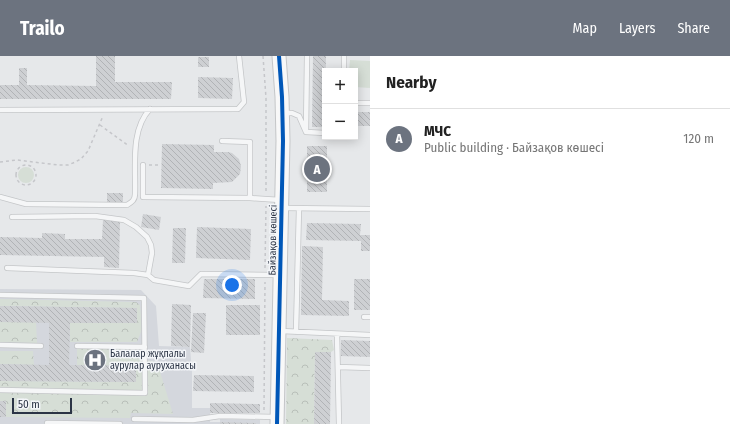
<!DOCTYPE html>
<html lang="en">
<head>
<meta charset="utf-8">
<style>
  :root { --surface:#fff; --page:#f6f6f6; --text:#222; --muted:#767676; --line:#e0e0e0; --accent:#6c737f }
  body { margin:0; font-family:"Fira Sans Condensed",sans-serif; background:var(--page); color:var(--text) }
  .controls { position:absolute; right:12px; top:12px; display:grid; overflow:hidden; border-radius:0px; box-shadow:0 2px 10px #0003 }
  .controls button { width:36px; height:36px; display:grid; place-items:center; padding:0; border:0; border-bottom:1px solid var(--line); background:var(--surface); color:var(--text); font:20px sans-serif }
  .scale { position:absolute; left:12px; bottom:10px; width:60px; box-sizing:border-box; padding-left:4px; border:2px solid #2b3445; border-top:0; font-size:11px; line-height:14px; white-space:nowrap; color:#2b3445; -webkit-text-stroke:3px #f4f6f9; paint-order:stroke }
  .you { position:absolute; left:232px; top:229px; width:14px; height:14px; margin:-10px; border:3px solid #fff; border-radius:50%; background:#1a73e8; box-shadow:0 0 0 6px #1a73e833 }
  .badge { display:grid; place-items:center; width:26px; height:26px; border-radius:50%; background:var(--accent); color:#fff; font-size:13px; font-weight:700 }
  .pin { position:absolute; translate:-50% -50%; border:2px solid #fff; box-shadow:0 1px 4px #0006 }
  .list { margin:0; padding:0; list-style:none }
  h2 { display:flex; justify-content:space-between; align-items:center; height:52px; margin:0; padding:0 16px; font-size:17px }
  h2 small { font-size:13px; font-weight:400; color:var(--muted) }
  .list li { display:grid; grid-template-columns:26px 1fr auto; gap:12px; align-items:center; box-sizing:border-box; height:60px; padding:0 16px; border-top:1px solid var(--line) }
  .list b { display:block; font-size:15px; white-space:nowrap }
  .list p { margin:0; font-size:13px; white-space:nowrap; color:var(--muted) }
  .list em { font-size:13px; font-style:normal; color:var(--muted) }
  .map { position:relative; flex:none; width:370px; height:368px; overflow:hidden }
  header { display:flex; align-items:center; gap:24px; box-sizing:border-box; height:56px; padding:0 20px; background:var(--accent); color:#fff }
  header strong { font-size:19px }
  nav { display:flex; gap:22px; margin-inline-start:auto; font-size:14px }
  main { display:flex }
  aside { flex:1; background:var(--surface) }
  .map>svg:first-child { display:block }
  .built { fill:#d4d7dd }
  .green { fill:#d6ded6 }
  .forest { fill:url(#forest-crowns) }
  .building { fill:url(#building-back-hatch) }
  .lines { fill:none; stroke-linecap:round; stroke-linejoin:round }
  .lane-casing { stroke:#c4c6c8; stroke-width:6 }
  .secondary-casing { stroke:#c4c6c8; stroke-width:15 }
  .path { stroke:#c5c6ca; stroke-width:1.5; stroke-dasharray:3 3; stroke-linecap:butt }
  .lane { stroke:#f5f6f7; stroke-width:4.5 }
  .secondary { stroke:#f8f8f8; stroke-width:13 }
  .cycleway-casing { stroke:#f4f6f9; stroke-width:6 }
  .cycleway { stroke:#0057b8; stroke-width:4 }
  .labels { text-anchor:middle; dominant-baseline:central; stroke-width:3; stroke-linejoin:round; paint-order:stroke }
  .street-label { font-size:10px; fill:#2b3445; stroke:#f4f6f9 }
  .poi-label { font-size:10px; fill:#2b3445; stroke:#f4f6f9; text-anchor:start }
</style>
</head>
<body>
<header>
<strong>Trailo</strong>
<nav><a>Map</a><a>Layers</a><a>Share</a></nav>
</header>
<main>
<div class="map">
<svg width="370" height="368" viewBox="0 0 370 368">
  <defs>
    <pattern id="forest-crowns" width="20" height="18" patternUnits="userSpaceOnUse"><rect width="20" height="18" fill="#d6ded6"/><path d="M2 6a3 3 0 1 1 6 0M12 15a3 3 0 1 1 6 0" fill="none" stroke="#b8bfb9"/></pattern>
    <pattern id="building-back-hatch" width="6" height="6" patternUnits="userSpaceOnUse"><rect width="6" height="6" fill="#ced0d3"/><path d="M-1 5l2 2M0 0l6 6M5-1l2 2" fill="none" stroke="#b1b3b6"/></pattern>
  </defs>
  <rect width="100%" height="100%" fill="#e6e8ea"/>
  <!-- built -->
  <path class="built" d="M 0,233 L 141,234 L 156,250 L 159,290 L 190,291 L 192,317 L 192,352 L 210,352 L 210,366 L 220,366 L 220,363 L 260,364 L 260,368 L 0,368 Z"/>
  <!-- green -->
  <path class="green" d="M 350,4 L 370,5 L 370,32 L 355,31 L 355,15 L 349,15 Z
    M18 119a8 8 0 1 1 16 0a8 8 0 1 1-16 0Z"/>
  <!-- forest -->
  <path class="forest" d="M 0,243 L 136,246 L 140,249 L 142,273 L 137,286 L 70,286 L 70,267 L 136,267 L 137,252 L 0,250 Z
    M 0,266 L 36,266 L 37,287 L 0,286 Z
    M 287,282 L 332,284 L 334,294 L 331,296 L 315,296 L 314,368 L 286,368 Z
    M 77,290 L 145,291 L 145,304 L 157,306 L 173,358 L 131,357 L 130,362 L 6,361 L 6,345 L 0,345 L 0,325 L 135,326 L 136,310 L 77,309 Z
    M 0,295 L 33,295 L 34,309 L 0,308 Z"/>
  <!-- building -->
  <path class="building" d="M 96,0 L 115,0 L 115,26 L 172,26 L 171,43 L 0,43 L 0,29 L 19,29 L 19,12 L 27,12 L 27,29 L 96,30 Z
    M 313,0 L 326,0 L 325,71 L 312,71 Z
    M 198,1 L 209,1 L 209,11 L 198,11 Z
    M 198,21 L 233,22 L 232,43 L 198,42 Z
    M 355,56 L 370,56 L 370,70 L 355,70 Z
    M 162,88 L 214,89 L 214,96 L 228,96 L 232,97 L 239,103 L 241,110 L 240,118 L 232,126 L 213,127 L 213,133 L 161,132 Z
    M 307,90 L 327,90 L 327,136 L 307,136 Z
    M 107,137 L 123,137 L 123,147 L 107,147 Z
    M 143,158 L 161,161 L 159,174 L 141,171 Z
    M 103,164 L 120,164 L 119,212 L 104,211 L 104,201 L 0,199 L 0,181 L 42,182 L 42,177 L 65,178 L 65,183 L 102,183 Z
    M 307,167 L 361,168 L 360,179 L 370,179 L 370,195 L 361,195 L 361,185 L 306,184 Z
    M 197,171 L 251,173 L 250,204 L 196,202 Z
    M 173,172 L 186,172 L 185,207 L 172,207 Z
    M 302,190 L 323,191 L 322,244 L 349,245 L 349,260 L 301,259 Z
    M 204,223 L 255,223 L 255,243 L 203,242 Z
    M 354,223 L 370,223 L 370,254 L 354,254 Z
    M 172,248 L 191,249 L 190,291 L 171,290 Z
    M 226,249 L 260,249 L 260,279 L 226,279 Z
    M 0,250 L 137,252 L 137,267 L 70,267 L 69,309 L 136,310 L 136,326 L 0,325 L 0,308 L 49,309 L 49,267 L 0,266 Z
    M 193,257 L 206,257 L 204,297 L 191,296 Z
    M 341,284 L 370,285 L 370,301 L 341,300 Z
    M 315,296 L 331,296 L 330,368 L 314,368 Z
    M 194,319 L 254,320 L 254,336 L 193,335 Z
    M 0,345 L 6,345 L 6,361 L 0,361 Z
    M 210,347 L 260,348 L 260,357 L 210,357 Z
    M 220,366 L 256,367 L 256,368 L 220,368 Z"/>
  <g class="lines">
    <!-- lane casing -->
    <g class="lane-casing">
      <path id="lane" d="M 344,15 L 344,0
        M 355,47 L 370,47
        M 0,54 L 238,53 L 244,46 L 239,0
        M 284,57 L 292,57 L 299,60 L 306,76 L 325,77
        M 306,76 L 307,0
        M 222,85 L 250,86 L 250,142
        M 143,109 L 143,141 L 250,142 L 280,144
        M 0,141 L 26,148 L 127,149 C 132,146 135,144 135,138 C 136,111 130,74 150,53
        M 283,152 L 370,153
        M 12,161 L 95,160 L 124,164 L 136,171 L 147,181 L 151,189 L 152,197 L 148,219
        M 7,212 L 134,217 L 148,219 L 154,224 L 189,230 L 201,218 L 278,219
        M 0,239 L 144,242 L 145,337 L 0,334
        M 364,261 L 370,261
        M 281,275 L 370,279
        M 296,276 L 299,152
        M 337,278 L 339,368
        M 0,289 L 41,290
        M 77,290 L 145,291
        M 338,311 L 370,312
        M 134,363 L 193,364 L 220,360 L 276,361
        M 47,367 L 120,368"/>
    </g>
    <!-- secondary casing -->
    <g class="secondary-casing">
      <path id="secondary" d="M 277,368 L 283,85 L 282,41 L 279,0"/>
    </g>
    <!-- path -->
    <path class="path" d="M 263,0 L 266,42 L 266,138
      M 100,69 L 129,90
      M 0,106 L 17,104 L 58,109 L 68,109 L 73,107 L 81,103 L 88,95 L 103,60
      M 149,109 L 161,109
      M16 119a10 10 0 1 1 20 0a10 10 0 1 1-20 0Z
      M 265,212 L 266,150
      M 264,354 L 265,226"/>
    <!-- lane -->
    <use href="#lane" class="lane"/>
    <!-- secondary -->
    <use href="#secondary" class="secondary"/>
    <!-- cycleway casing -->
    <g class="cycleway-casing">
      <path id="cycleway" d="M 277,368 L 283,85 L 282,41 L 279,0"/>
    </g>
    <!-- cycleway -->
    <use href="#cycleway" class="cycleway"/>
  </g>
  <!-- icons -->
  <defs>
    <g id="hospital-disc" transform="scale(1.15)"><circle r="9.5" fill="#6c737f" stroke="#f4f6f9"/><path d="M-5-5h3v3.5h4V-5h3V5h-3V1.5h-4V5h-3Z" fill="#fff"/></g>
  </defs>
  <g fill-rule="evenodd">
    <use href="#hospital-disc" x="95" y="304"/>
  </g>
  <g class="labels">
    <!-- street labels -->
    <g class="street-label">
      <text transform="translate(273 184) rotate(-89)">Байзақов көшесі</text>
    </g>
    <!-- poi labels -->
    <g class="poi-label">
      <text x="110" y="298">Балалар жұқпалы<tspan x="110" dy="12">аурулар ауруханасы</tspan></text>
    </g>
  </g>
</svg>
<div class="controls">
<button>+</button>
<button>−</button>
</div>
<div class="scale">50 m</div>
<div class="you"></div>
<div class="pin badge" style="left:317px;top:113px">A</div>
</div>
<aside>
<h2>Nearby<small></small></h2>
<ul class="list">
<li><span class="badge">A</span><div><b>МЧС</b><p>Public building · Байзақов көшесі</p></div><em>120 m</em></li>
</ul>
</aside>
</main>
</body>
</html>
